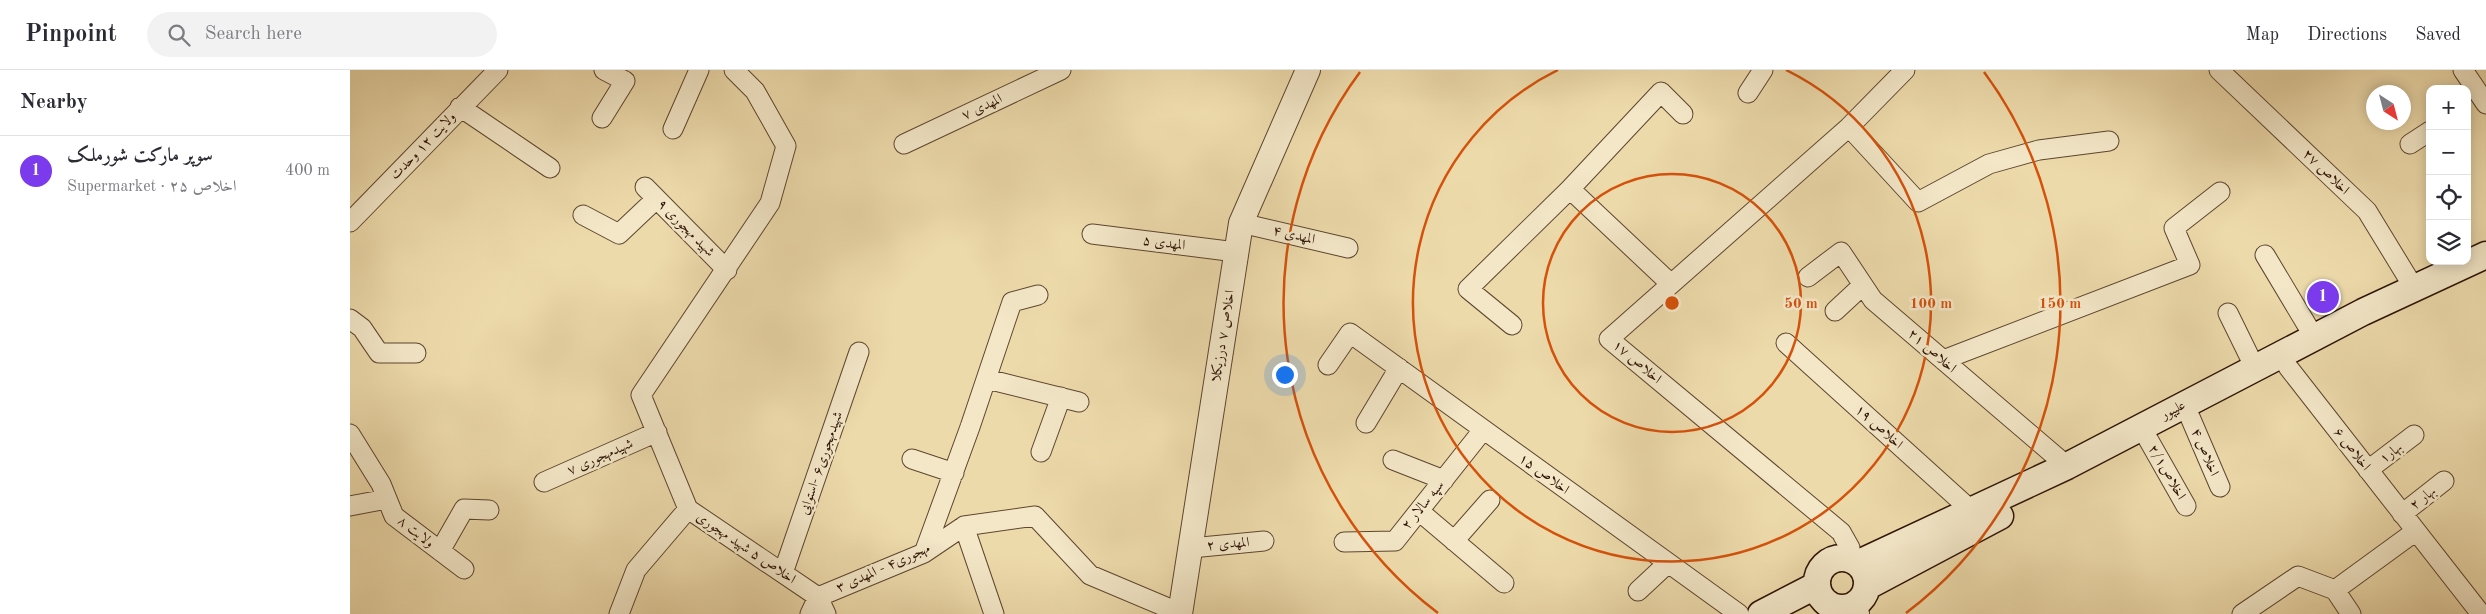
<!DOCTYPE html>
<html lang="en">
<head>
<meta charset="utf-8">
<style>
  :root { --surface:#fff; --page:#f2f2f3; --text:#2b2b33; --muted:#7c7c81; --line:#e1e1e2; --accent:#7c3aed }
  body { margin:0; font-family:"Old Standard TT",Amiri,serif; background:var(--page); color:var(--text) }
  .controls { position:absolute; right:15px; top:15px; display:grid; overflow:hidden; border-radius:10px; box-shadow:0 2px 12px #0003 }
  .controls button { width:45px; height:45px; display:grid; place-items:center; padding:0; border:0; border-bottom:1px solid var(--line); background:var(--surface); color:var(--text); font:25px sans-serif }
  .compass { position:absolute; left:2016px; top:15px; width:45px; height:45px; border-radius:50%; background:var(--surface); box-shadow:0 2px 12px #0003; rotate:144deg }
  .you { position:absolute; left:934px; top:304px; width:18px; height:18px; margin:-12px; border:4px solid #fff; border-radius:50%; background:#1a73e8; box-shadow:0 0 0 8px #1a73e833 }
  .badge { display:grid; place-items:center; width:32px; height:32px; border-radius:50%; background:var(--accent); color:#fff; font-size:16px; font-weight:700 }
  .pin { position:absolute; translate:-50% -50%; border:2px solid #fff; box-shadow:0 1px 5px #0006 }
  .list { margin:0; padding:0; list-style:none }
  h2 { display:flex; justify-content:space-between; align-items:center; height:65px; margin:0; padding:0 20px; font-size:21px }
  h2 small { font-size:16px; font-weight:400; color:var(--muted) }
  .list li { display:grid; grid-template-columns:32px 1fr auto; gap:15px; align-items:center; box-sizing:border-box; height:70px; padding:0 20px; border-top:1px solid var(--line) }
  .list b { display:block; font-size:19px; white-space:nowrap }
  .list p { margin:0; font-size:16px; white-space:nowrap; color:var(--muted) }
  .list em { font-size:16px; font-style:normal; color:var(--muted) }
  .icon { flex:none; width:28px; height:28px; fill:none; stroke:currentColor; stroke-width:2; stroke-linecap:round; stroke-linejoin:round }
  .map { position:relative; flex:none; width:2136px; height:544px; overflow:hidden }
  header { display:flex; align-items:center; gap:30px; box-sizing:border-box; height:70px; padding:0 25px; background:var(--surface); border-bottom:1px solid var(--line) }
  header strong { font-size:24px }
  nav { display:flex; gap:28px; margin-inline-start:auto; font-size:18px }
  .search { width:350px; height:45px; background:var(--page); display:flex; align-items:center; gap:12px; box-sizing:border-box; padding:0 18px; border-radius:28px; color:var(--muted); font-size:19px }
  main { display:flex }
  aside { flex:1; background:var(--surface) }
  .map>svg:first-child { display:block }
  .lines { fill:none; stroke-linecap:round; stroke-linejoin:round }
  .minor-casing { stroke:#5d452e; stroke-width:21 }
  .tertiary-casing { stroke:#5d452e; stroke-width:26 }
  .secondary-casing { stroke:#2d1305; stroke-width:29 }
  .minor { stroke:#f3e7c8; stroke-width:19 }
  .tertiary { stroke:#f3e7c8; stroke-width:24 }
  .secondary { stroke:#f3e7c8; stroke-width:26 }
  .ring { fill:none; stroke:#d5520b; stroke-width:2.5 }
  .labels { text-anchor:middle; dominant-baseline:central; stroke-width:5; stroke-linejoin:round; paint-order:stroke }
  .street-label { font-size:14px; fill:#2d1305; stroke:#f3e7c8 }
  .centre { fill:#d5520b; stroke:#f3e7c8; stroke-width:2.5 }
  .ring-label { font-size:15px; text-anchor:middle; font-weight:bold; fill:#d5520b; stroke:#f3e7c8; stroke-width:5; stroke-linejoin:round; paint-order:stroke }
</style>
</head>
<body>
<header>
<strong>Pinpoint</strong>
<div class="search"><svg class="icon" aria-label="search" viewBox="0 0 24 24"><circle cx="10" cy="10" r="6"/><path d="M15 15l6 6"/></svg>Search here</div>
<nav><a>Map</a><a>Directions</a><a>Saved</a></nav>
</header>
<main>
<aside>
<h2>Nearby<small></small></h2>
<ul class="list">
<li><span class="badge">1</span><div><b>سوپر مارکت شورملک</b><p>Supermarket · اخلاص ۲۵</p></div><em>400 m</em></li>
</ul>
</aside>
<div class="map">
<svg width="2136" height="544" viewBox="0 0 2136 544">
  <rect width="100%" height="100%" fill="#eddaab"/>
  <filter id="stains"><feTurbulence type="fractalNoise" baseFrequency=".004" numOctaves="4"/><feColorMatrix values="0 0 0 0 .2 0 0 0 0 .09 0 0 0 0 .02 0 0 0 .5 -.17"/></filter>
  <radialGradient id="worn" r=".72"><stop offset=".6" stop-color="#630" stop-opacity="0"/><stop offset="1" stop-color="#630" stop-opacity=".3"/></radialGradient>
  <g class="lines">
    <!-- minor casing -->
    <g class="minor-casing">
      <path id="minor" d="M 384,0 L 405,21 L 436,76 L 420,133 L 291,325 L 338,439 L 468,527 L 476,544
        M 1869,0 L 2017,141 L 2064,218
        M 2113,0 L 2136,34
        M 1398,23 L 1413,0
        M 110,37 L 200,98
        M 252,48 L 275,11 L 254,0
        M 1499,57 L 1568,132 L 1639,94 L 1689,80 L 1759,71
        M 323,59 L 349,0
        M 554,74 L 711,0
        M 2060,74 L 2080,61
        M 295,117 L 377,200
        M 233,145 L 269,164 L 306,129
        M 0,152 L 148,0
        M 891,153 L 998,178
        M 742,164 L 886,182
        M 1915,185 L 1964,267
        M 1458,207 L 1491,182 L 1523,230 L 1717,396
        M 1321,214 L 1220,119 L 1311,22 L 1333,44
        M 1485,241 L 1513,215
        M 1878,243 L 1905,298
        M 0,249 L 12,258 L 29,283 L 66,283
        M 1162,255 L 1118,219 L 1220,119
        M 1436,273 L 1622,441
        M 1593,290 L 1840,195 L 1824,158 L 1870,122
        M 978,295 L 1000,263 L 1389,544
        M 1938,297 L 2131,544
        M 637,309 L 729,332
        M 1840,347 L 1870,417
        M 1016,353 L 1049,298
        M 0,364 L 31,414 L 44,446 L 114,499
        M 1798,369 L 1836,436
        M 691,382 L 711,327
        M 562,389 L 604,403
        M 1043,390 L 1094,410
        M 2018,400 L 2064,365
        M 194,412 L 307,362
        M 0,436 L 37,429
        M 1069,441 L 1154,513
        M 2052,444 L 2094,411
        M 614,456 L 644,544
        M 1104,471 L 1140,430
        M 994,472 L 1045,471 L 1133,360
        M 841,478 L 914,471
        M 90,481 L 114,439 L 139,440
        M 574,483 L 620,357 L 662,232 L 688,225
        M 1501,489 L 1500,478 L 1491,462 L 1259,269 L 1499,57 L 1555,0
        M 433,503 L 509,282
        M 1288,521 L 1318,493
        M 269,544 L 286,500 L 338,439
        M 460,544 L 468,527 L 574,483 L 614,456 L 685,446 L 740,505 L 830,543
        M 1892,544 L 1948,506 L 1985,520
        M 2001,544 L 1985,520 L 2066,461"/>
    </g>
    <!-- tertiary casing -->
    <g class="tertiary-casing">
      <path id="tertiary" d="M 1504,536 L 1507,544
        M 830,544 L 891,153 L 958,0"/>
    </g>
    <!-- secondary casing -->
    <g class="secondary-casing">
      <path id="secondary" d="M1467 513a25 25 0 1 1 50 0a25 25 0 1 1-50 0Z
        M 1509,493 L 1717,396 L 2013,242 L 2136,185
        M 1518,516 L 1650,446
        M 1411,544 L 1467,515"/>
    </g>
    <!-- minor -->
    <use href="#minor" class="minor"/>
    <!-- tertiary -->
    <use href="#tertiary" class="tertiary"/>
    <!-- secondary -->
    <use href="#secondary" class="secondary"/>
  </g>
  <!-- distance rings -->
  <g class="ring">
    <circle cx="1322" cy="233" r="129"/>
    <path d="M1436 0A259 259 0 1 1 1208 0"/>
    <path d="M1088 543A388 388 0 0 1 1010 2M1634 2A388 388 0 0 1 1556 543"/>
  </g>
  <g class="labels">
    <!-- street labels -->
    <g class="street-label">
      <text transform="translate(632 37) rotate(-25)">المهدی ۷</text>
      <text transform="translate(73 76) rotate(-46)">ولایت ۱۲ وحدت</text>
      <text transform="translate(1976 102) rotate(44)">اخلاص ۲۷</text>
      <text transform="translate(336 158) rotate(45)">شهید مهجوری ۹</text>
      <text transform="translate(944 165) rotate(13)">المهدی ۴</text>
      <text transform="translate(814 173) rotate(7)">المهدی ۵</text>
      <text transform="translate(873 266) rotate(-81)">اخلاص ۷ درزیکلا</text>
      <text transform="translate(1582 281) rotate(41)">اخلاص ۲۱</text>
      <text transform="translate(1287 292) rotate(40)">اخلاص ۱۷</text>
      <text transform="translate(1823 340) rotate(-28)">علیپور</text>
      <text transform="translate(1529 357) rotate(42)">اخلاص ۱۹</text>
      <text transform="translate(2002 379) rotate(52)">اخلاص ۶</text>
      <text transform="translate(1855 382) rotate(67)">اخلاص ۴</text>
      <text transform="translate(2041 383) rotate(-37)">بهار۱</text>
      <text transform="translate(250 387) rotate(-24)">شهیدمهجوری ۷</text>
      <text transform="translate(471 393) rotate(-71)">شهیدمهجوری۶ -استوایی</text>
      <text transform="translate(1817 402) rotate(60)">اخلاص۲/۱</text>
      <text transform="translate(1194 404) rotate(36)">اخلاص ۱۵</text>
      <text transform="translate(2073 428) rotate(-38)">بهار ۲</text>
      <text transform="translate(1073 435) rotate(-51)">سپه سالار ۲</text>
      <text transform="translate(66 462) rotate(38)">ولایت ۸</text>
      <text transform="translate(878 474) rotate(-5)">المهدی ۲</text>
      <text transform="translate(396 478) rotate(34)">اخلاص ۵ شهید مهجوری</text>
      <text transform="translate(533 498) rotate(-24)">مهجوری۴ - المهدی ۳</text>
    </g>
  </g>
  <circle cx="1322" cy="233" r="8" class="centre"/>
  <g class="ring-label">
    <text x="1451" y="238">50 m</text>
    <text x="1581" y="238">100 m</text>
    <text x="1710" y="238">150 m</text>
  </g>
  <rect width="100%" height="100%" filter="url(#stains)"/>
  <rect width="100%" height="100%" fill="url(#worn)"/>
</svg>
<div class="controls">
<button>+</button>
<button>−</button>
<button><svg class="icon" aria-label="locate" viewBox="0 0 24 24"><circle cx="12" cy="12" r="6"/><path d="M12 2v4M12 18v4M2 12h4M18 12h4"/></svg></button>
<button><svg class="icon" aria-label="layers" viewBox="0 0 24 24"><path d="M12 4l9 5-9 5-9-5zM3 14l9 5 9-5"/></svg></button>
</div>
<svg class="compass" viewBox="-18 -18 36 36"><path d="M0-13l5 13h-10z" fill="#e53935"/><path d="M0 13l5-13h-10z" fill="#7c7c81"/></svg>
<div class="you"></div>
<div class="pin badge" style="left:1973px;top:227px">1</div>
</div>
</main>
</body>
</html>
